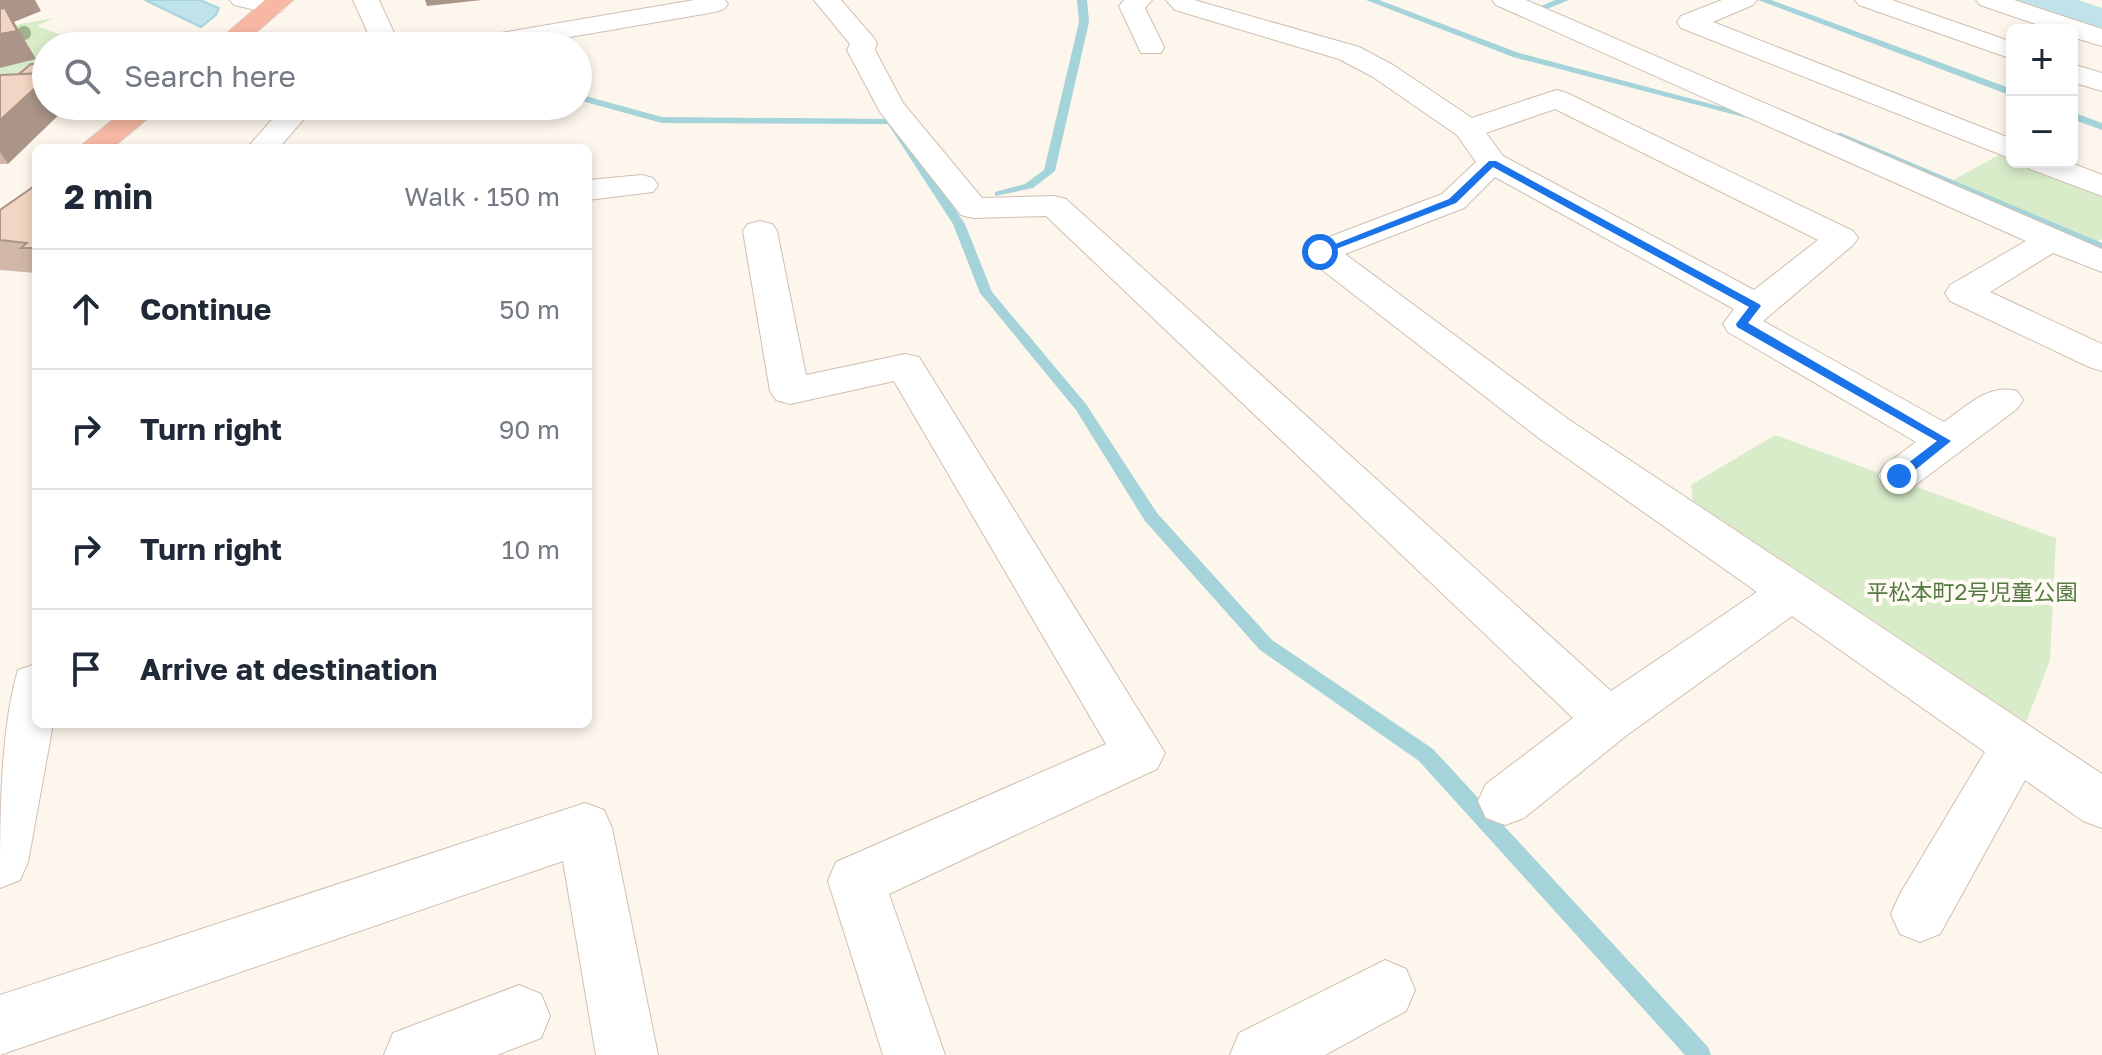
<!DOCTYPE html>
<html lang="en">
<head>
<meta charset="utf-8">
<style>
  :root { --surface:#fff; --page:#f6f6f7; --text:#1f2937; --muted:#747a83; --line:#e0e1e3 }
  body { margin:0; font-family:"Golos Text","Noto Sans JP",sans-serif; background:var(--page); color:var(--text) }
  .controls { position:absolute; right:24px; top:24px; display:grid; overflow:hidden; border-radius:12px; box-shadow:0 4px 12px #0003 }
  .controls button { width:72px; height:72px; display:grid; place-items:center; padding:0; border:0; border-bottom:2px solid var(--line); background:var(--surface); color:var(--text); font:40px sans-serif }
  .stop { position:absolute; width:24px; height:24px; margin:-18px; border:6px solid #1a73e8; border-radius:50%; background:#fff }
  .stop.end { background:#1a73e8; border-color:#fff; box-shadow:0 2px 8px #0008 }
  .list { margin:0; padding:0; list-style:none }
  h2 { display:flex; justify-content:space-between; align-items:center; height:104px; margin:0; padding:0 32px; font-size:34px }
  h2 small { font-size:26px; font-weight:400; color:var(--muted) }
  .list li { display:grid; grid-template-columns:52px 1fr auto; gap:24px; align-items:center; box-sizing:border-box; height:120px; padding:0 32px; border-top:2px solid var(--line) }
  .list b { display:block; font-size:30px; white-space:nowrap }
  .list em { font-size:26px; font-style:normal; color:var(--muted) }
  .icon { flex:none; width:44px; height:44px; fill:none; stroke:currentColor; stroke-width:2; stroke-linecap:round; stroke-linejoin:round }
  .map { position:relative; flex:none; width:2102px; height:1055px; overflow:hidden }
  .search { position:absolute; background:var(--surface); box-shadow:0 4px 12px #0003; left:32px; top:32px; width:560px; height:88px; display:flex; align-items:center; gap:20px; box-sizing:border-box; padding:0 28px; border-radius:44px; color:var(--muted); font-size:30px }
  .panel { position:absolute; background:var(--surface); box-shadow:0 4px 12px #0003; left:32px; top:144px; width:560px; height:584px; border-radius:12px }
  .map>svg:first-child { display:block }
  .green { fill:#d8ecc9 }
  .water { fill:#bfe3e8; stroke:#a5d3da; stroke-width:2 }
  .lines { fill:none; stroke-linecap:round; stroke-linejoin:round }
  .stream { fill:#a5d3da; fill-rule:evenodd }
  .river { fill:#bfe3e8; fill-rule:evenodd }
  .street-casing { stroke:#d1beb0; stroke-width:2 }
  .highway-casing { stroke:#dad1cd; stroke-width:2 }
  .street { fill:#fff; fill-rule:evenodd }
  .highway { fill:#f7b7a3; fill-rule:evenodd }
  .tree { fill:#a0b28e }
  .wall { fill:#d1b7a8 }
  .shaded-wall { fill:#aa9588 }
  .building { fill:#f3d5c3; stroke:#aa9588; stroke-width:2 }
  .route { fill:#1a73e8 }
  .labels { text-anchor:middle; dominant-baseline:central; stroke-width:8; stroke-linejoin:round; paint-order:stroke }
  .park-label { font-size:22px; fill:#537a41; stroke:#fffaf3 }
</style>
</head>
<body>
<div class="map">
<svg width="2102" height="1055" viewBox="0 0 2102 1055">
  <rect width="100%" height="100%" fill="#fdf6ec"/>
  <!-- green -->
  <path class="green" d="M 53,18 L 37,26 L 77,41 L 66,46 L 46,46 L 46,75 L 0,100 L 0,68 L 35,59 L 0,28 Z
    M 2003,153 L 2012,157 L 2012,162 L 2025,162 L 2102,193 L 2102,239 L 2097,242 L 1953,180 Z
    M 1775,435 L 2056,538 L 2050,660 L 2026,722 L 1693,501 L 1691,485 Z"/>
  <!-- water -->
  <path class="water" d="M 145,0 L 200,0 L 219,8 L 216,15 L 201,27 Z"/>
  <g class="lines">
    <!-- stream -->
    <path class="stream" d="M 1077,0 L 1087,0 L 1089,22 L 1055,171 L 1033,188 L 995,196 L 995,192 L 1025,184 L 1044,170 L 1079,22 Z
      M 1366,0 L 1379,0 L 1519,53 L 1760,117 L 1755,120 L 1513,57 Z
      M 1555,0 L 1569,0 L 1547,9 L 1557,13 L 1557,17 L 1551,17 L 1534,9 Z
      M 1758,0 L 1771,0 L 2012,89 L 2012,96 Z
      M 578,94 L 662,117 L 895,119 L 965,224 L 992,292 L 1086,404 L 1157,513 L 1272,640 L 1433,749 L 1708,1047 L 1711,1055 L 1685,1055 L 1419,761 L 1260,650 L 1145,521 L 1076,410 L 980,293 L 953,224 L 888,124 L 662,123 L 578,100 Z
      M 2072,112 L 2102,123 L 2102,130 L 2072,119 Z
      M 1833,133 L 1841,133 L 2102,243 L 2102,251 L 1833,137 Z"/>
    <!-- river -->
    <path class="river" d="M 1996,0 L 2078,0 L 2102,8 L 2102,43 L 2072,34 L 2072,30 L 2059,30 L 2004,11 Z"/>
    <!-- street casing -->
    <g class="street-casing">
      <path id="street" d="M 230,0 L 280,0 L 286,6 L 282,11 L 273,14 L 234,5 Z
        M 353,0 L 379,0 L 400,46 L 374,46 Z
        M 694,0 L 725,0 L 728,4 L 724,9 L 715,12 L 518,46 L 459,46 L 463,40 L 472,38 Z
        M 814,0 L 841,0 L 873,37 L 877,43 L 875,50 L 903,103 L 982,198 L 1054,196 L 1066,199 L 1611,691 L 1757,592 L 1540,439 L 1308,259 L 1303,252 L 1308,245 L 1442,194 L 1476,162 L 1457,135 L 1373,77 L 1339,59 L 1175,10 L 1166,0 L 1194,0 L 1359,47 L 1393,65 L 1472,118 L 1547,93 L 1557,90 L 1567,93 L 1853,231 L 1858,238 L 1853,245 L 1763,321 L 1944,422 C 1966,407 1988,383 2017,391 L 2023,400 L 2017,409 L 1914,486 L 1899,491 L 1884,486 L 1878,476 L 1884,466 L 1916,442 L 1728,332 L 1723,324 L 1734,309 L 1495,177 L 1464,208 L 1345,254 L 1568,419 L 2102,774 L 2102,828 L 2083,821 L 2025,780 L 1940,934 L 1920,942 L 1900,934 L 1891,914 L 1900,894 L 1985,752 L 1792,616 L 1627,735 L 1524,818 L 1505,825 L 1486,818 L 1478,801 L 1486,784 L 1573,718 L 1046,216 L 973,218 L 961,215 L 880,112 L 847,50 L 850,44 ZM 1555,109 L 1818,240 L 1754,290 L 1503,156 L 1486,133 Z
        M 1124,0 L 1152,0 L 1145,8 L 1164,47 L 1161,53 L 1141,53 L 1119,6 Z
        M 1492,0 L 1526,0 L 2102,249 L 2102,272 L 2053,253 L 1990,292 L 2102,344 L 2102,371 L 2089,367 L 1950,301 L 1945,293 L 1950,285 L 2026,241 L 1496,5 Z
        M 1722,0 L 1757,0 L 1753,5 L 1713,22 L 2012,139 L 2012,159 L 1681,28 L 1677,22 L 1681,16 Z
        M 1855,0 L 1892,0 L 2012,42 L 2012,59 L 1859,5 Z
        M 1976,0 L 2014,0 L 2102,29 L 2102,46 L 2072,37 L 2072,30 L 2053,30 L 1980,5 Z
        M 2072,64 L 2102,73 L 2102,91 L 2072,82 Z
        M 284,106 L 315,106 L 279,148 L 247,148 Z
        M 2026,162 L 2069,162 L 2102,175 L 2102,196 L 2030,169 Z
        M 642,175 L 653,178 L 658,185 L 653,192 L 588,200 L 588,180 Z
        M 760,221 L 772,224 L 777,231 L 806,375 L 905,354 L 919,357 L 1165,753 L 1157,769 L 889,894 L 945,1055 L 883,1055 L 828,881 L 836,862 L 1106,744 L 894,381 L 790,404 L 776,400 L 770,391 L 743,231 L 748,224 Z
        M 36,664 L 36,724 L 53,724 L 28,862 L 20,880 L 0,888 C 0,821 0,730 18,670 Z
        M 585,803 L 604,810 L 612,828 L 658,1055 L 596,1055 L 563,861 L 0,1055 L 0,995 Z
        M 1385,960 L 1406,969 L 1415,990 L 1406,1011 L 1325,1055 L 1230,1055 L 1239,1033 Z
        M 519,985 L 541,994 L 550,1016 L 541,1038 L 497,1055 L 384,1055 L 393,1033 Z"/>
    </g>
    <!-- highway casing -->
    <g class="highway-casing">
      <path id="highway" d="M 265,0 L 293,0 L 241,46 L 212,46 Z
        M 130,106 L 163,106 L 112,148 L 78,148 Z"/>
    </g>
    <!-- street -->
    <use href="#street" class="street"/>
    <!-- highway -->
    <use href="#highway" class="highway"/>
  </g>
  <!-- trees -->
  <circle class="tree" cx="24" cy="33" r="7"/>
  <!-- wall -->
  <path class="wall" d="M 0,75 L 8,164 L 0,164 Z
    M 36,185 L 36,273 L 0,270 L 0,210 Z"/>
  <!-- shaded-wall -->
  <path class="shaded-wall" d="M 0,0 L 35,0 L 41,11 L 14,22 L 36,59 L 0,68 Z
    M 425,0 L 482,0 L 427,6 Z
    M 46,78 L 46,106 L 68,106 L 8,164 L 0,152 L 0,120 Z"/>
  <!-- building -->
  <path class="building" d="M 5,8 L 17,31 L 0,34 L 0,9 Z
    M 31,64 L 46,64 L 46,73 L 19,74 Z
    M 46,73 L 46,78 L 0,120 L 0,75 Z
    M 36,185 L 36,248 L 21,248 L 27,243 L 0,240 L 0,210 Z"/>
  <!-- route -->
  <path class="route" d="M 1489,161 L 1496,161 L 1759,304 L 1761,306 L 1748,323 L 1951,441 L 1904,479 L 1895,479 L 1895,473 L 1937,441 L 1737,327 L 1736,324 L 1749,307 L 1493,167 L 1456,203 L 1323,254 L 1315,252 L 1449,199 Z"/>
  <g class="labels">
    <!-- park labels -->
    <g class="park-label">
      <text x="1972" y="591">平松本町2号児童公園</text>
    </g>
  </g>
</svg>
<div class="controls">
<button>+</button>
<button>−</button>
</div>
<div class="stop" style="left:1320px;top:252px"></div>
<div class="stop end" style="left:1899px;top:476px"></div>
<div class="search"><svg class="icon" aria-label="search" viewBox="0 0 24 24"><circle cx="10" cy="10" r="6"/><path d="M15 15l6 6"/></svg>Search here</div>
<section class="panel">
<h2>2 min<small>Walk · 150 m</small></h2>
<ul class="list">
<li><svg class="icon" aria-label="ahead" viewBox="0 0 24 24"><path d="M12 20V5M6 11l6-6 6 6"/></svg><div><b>Continue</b></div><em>50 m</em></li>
<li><svg class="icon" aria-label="right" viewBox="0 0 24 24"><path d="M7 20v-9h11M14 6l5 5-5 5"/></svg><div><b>Turn right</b></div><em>90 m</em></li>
<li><svg class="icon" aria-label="right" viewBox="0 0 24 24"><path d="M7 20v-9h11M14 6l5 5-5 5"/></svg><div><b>Turn right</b></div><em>10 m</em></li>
<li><svg class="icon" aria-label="arrive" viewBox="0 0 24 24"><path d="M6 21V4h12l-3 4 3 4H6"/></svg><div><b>Arrive at destination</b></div></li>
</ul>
</section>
</div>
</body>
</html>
